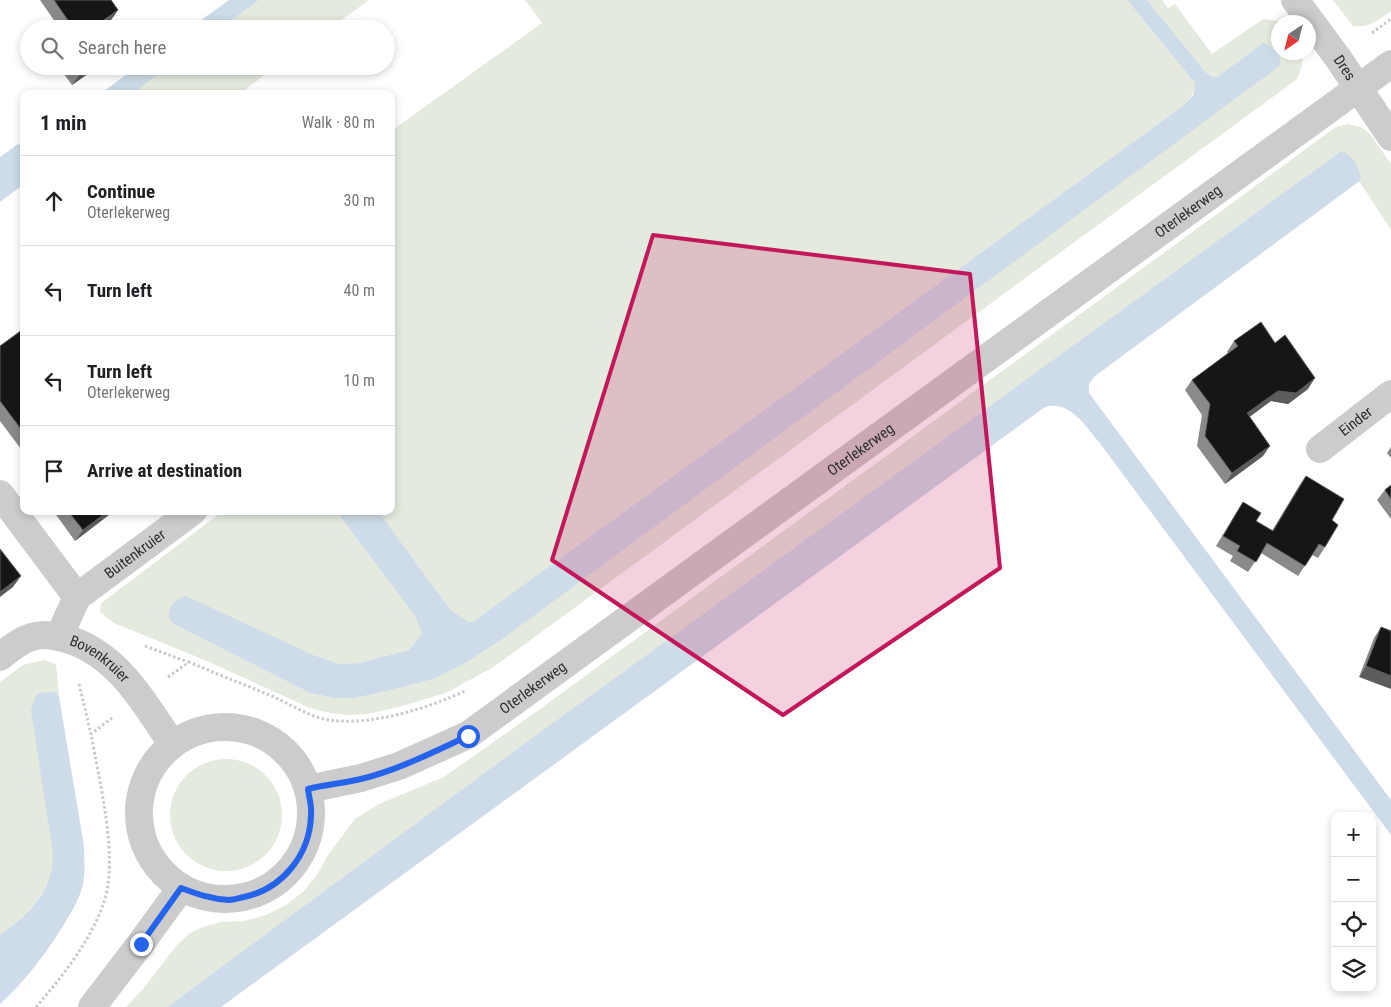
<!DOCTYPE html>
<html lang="en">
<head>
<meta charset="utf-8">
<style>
  :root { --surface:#fff; --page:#f2f2f2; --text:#202124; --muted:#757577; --line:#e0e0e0 }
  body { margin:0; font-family:"Roboto Condensed",sans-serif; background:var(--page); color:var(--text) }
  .controls { position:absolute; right:15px; bottom:15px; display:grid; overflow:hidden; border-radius:10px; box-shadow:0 2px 8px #0003 }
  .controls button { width:45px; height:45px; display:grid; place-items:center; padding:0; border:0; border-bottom:1px solid var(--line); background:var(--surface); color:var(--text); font:25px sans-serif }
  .compass { position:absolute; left:1271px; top:15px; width:45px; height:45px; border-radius:50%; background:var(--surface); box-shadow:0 2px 8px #0003; rotate:215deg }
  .stop { position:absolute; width:15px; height:15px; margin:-11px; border:4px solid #2563eb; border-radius:50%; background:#fff }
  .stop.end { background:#2563eb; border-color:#fff; box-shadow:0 1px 5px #0008 }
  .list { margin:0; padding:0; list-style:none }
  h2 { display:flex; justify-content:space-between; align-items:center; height:65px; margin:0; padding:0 20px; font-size:21px }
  h2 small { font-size:16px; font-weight:400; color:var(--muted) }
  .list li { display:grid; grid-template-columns:32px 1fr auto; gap:15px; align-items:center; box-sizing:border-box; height:90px; padding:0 20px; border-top:1px solid var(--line) }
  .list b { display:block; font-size:19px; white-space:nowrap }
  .list p { margin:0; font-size:16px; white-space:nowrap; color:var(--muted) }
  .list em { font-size:16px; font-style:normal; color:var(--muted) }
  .icon { flex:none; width:28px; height:28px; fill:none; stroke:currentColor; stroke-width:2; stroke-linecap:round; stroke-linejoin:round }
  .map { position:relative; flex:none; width:1391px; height:1007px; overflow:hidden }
  .search { position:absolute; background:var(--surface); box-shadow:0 2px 8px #0003; left:20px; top:20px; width:375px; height:55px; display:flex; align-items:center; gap:12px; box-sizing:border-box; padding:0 18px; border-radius:28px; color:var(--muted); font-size:19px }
  .panel { position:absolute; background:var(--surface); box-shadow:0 2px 8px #0003; left:20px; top:90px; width:375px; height:425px; border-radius:10px }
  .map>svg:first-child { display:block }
  .green { fill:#e4eade }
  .water { fill:#cddce8 }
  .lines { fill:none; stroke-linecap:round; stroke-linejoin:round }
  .path { stroke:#c9c9c9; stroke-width:3; stroke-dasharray:2.5 2.5; stroke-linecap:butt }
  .minor { stroke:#ccc; stroke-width:28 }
  .tertiary { stroke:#ccc; stroke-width:28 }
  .wall { fill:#8a8a8a }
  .shaded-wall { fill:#5c5c5c }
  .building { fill:#161616; stroke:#5c5c5c }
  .route { stroke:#2563eb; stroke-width:6 }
  .marked { fill:#c2185b; fill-opacity:0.2; stroke:#c2185b; stroke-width:4; stroke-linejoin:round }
  .labels { text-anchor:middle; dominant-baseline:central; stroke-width:5; stroke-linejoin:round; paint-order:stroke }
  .street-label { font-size:15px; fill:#2f2f2f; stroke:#fff }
</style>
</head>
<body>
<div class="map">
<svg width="1391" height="1007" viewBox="0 0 1391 1007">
  <rect width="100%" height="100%" fill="#fff"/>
  <!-- green -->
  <path class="green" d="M 259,0 L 369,0 L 329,29 L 220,29 Z
    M 525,0 L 1127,0 L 1195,83 C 1196,93 1190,97 1184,105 L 474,621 L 468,622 L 450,609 L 378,511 L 391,511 L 391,131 L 542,23 Z
    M 1147,0 L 1162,0 L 1168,8 L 1175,4 L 1212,54 L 1263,19 L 1286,22 L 1278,22 L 1278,52 L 1303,53 C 1303,63 1301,71 1296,80 L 495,666 L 446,693 L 395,708 L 367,714 L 347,715 L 330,713 L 310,708 L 207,661 L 114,623 L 100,612 L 101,604 L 104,601 L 223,511 L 258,511 L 260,513 L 262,511 L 336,511 L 415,616 L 423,634 L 409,650 L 359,663 L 339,664 L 311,654 L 169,619 L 175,625 L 310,693 L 334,698 L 355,698 L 383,692 L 434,679 L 462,665 L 498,642 L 1263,43 L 1217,77 L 1212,77 L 1206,74 Z
    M 1333,0 L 1391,0 L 1391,11 C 1378,20 1370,28 1353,26 Z
    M 169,66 L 277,66 L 239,94 L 132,94 Z
    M 1348,124 L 1361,127 L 1370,134 L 1391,164 L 1391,230 L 1359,181 L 1361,180 L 1341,151 L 510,754 L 167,1007 L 126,1007 L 142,990 L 177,945 L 189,934 L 202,927 L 221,922 L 244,921 L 266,915 L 286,905 L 303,892 L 317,875 L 328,855 L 355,819 L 379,804 L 444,777 L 536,712 L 1336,127 Z
    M 44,660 L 56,664 L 59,696 L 54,692 L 53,868 C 45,898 25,917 0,935 L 0,682 L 23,665 Z
    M170 815a56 56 0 1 1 112 0a56 56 0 1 1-112 0Z"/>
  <!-- water -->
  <path class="water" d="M 229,0 L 259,0 L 220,29 L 189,29 Z
    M 1127,0 L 1147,0 L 1206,73 L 1212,77 L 1217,77 L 1263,43 C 1274,47 1280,54 1281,65 L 498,642 L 462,665 L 434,679 L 383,692 L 355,698 L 334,698 L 310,693 L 175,625 L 169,619 C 168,607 174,599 186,596 L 311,654 L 339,664 L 359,663 L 409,650 L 422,634 L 415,616 L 336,511 L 378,511 L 450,609 L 468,622 L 474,621 L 1184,105 L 1194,94 L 1195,83 Z
    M 138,66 L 169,66 L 132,94 L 100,94 Z
    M 18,144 L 24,149 L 24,184 L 0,202 L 0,157 Z
    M 1341,151 C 1354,156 1359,167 1361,180 L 1095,376 L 1089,384 L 1089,393 L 1391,800 L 1391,835 L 1099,442 C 1085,426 1070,400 1045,407 L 221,1007 L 167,1007 L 510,754 Z
    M 54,692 L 59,696 L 84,846 C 84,860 86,874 82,888 C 78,902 70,914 63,926 C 44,956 26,980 0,1004 L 0,935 C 29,914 53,892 53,854 L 31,711 L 34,699 L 38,693 Z"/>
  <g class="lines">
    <!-- path -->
    <path class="path" d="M 1372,33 L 1391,19
      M 145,646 L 188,662
      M 168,677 L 189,662 C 217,674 245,685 274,697 C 292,705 311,718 330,720 C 373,726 429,708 467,690
      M 79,684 L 91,734
      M 36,1007 C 62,977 89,943 103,905 C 120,860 99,781 91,734 L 112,718"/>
    <!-- minor -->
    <g class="minor">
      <path id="s1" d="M 1295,0 L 1338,58 L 1391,137"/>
      <path id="s2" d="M 1320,449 L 1391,394"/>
      <path d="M 0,494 L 77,597"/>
      <path id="s3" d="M 59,637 L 77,597 L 193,511"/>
      <path id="s4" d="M 0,657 C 10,649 20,640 32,637 C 45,633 57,636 70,640 C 119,656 145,704 172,744"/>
    </g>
    <!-- tertiary -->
    <g class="tertiary">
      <circle cx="225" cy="813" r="86"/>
      <path id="s5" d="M 308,789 L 361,778 L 399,766 L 468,735 L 1391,64"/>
      <path d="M 92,1007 L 141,943 L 181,888"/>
    </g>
  </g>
  <!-- wall -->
  <path class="wall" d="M 40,0 L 111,0 L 118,10 L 111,20 L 99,29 L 60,29 Z
    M 58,66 L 99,66 L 72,85 Z
    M 24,332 L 24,453 L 0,421 L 0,346 Z
    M 1234,341 L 1308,389 L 1288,404 L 1271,401 L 1249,417 L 1263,456 L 1225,484 L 1197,446 L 1202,415 L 1185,390 L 1192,380 L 1228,353 L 1227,352 Z
    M 1391,447 L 1391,458 L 1387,453 Z
    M 1306,476 L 1332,520 L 1325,547 L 1318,558 L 1312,555 L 1298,576 L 1261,553 L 1248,572 L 1230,561 L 1233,556 L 1216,546 L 1236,513 L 1243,502 L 1256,521 L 1272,531 L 1299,486 Z
    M 1391,485 L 1391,519 L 1377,500 L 1385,490 Z
    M 54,511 L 114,511 L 75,541 L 54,512 Z
    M 1381,627 L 1391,631 L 1359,677 L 1374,638 Z"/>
  <!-- shaded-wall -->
  <path class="shaded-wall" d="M 118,10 L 111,20 L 99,29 L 94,29 Z
    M 91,66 L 99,66 L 72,85 L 80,74 Z
    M 1315,378 L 1308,389 L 1288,404 L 1271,401 L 1240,424 L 1247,413 L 1278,391 Z
    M 1270,446 L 1263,456 L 1225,484 L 1232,473 Z
    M 108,511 L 114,511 L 75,541 L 83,530 Z
    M 21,576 L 13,587 L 0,597 L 0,592 Z
    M 1366,666 L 1391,676 L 1391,689 L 1359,677 Z"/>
  <!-- building -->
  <path class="building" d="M 54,0 L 111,0 L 118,10 L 94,27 L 96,29 L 74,29 Z
    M 73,66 L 91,66 L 80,74 Z
    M 1261,322 L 1275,343 L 1285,335 L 1315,378 L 1296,393 L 1278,391 L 1247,413 L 1270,446 L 1232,473 L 1205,436 L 1210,404 L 1192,380 L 1238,346 L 1234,341 Z
    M 22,330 L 24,332 L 24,433 L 0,401 L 0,346 Z
    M 1306,476 L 1344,499 L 1332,520 L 1338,525 L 1325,547 L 1319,544 L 1305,566 L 1267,543 L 1256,562 L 1237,551 L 1240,546 L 1223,536 L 1243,502 L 1261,513 L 1256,521 L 1273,531 Z
    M 1391,485 L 1391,499 L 1385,490 Z
    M 68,511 L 108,511 L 83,530 Z
    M 0,549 L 21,576 L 0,592 Z
    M 1381,627 L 1391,631 L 1391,676 L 1366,666 Z"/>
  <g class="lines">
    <!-- route -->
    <path class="route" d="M 141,944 L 181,888 C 197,894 211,899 229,900 C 234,900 239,898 244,897 C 282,889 310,855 311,815 C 312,807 309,797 308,789 C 325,785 343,783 361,779 C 398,770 433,752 468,736"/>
  </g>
  <!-- marked area -->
  <path class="marked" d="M 653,235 L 970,274 L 1000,568 L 783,715 L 552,560 Z"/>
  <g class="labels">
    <!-- street labels -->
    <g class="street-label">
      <text stroke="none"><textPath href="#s1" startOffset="84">Dres</textPath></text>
      <text stroke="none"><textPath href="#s5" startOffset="1060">Oterlekerweg</textPath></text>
      <text stroke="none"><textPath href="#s2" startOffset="45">Einder</textPath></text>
      <text stroke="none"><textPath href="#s5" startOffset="655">Oterlekerweg</textPath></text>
      <text stroke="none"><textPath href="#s3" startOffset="116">Buitenkruier</textPath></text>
      <text stroke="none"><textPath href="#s4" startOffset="112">Bovenkruier</textPath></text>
      <text stroke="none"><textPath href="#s5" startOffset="250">Oterlekerweg</textPath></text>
    </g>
  </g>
</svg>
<div class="controls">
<button>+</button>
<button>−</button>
<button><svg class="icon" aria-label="locate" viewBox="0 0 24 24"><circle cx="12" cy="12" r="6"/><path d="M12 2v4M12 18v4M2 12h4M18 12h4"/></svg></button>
<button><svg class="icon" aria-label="layers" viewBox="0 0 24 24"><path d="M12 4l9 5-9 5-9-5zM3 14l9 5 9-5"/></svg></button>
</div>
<svg class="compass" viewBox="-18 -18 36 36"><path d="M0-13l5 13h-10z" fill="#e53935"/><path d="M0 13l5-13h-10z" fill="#757577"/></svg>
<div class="stop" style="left:468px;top:736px"></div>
<div class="stop end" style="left:141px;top:944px"></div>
<div class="search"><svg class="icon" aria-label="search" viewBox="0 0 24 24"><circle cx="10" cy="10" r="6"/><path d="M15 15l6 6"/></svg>Search here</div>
<section class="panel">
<h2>1 min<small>Walk · 80 m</small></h2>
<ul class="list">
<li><svg class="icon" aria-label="ahead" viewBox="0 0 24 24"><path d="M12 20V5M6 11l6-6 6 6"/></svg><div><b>Continue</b><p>Oterlekerweg</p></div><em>30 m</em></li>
<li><svg class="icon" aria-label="left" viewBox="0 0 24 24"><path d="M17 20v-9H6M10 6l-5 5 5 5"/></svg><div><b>Turn left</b></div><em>40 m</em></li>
<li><svg class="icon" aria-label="left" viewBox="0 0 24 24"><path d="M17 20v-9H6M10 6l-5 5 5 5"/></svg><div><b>Turn left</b><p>Oterlekerweg</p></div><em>10 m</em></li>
<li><svg class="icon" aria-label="arrive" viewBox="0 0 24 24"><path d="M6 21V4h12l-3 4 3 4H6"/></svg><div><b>Arrive at destination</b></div></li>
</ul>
</section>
</div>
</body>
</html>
